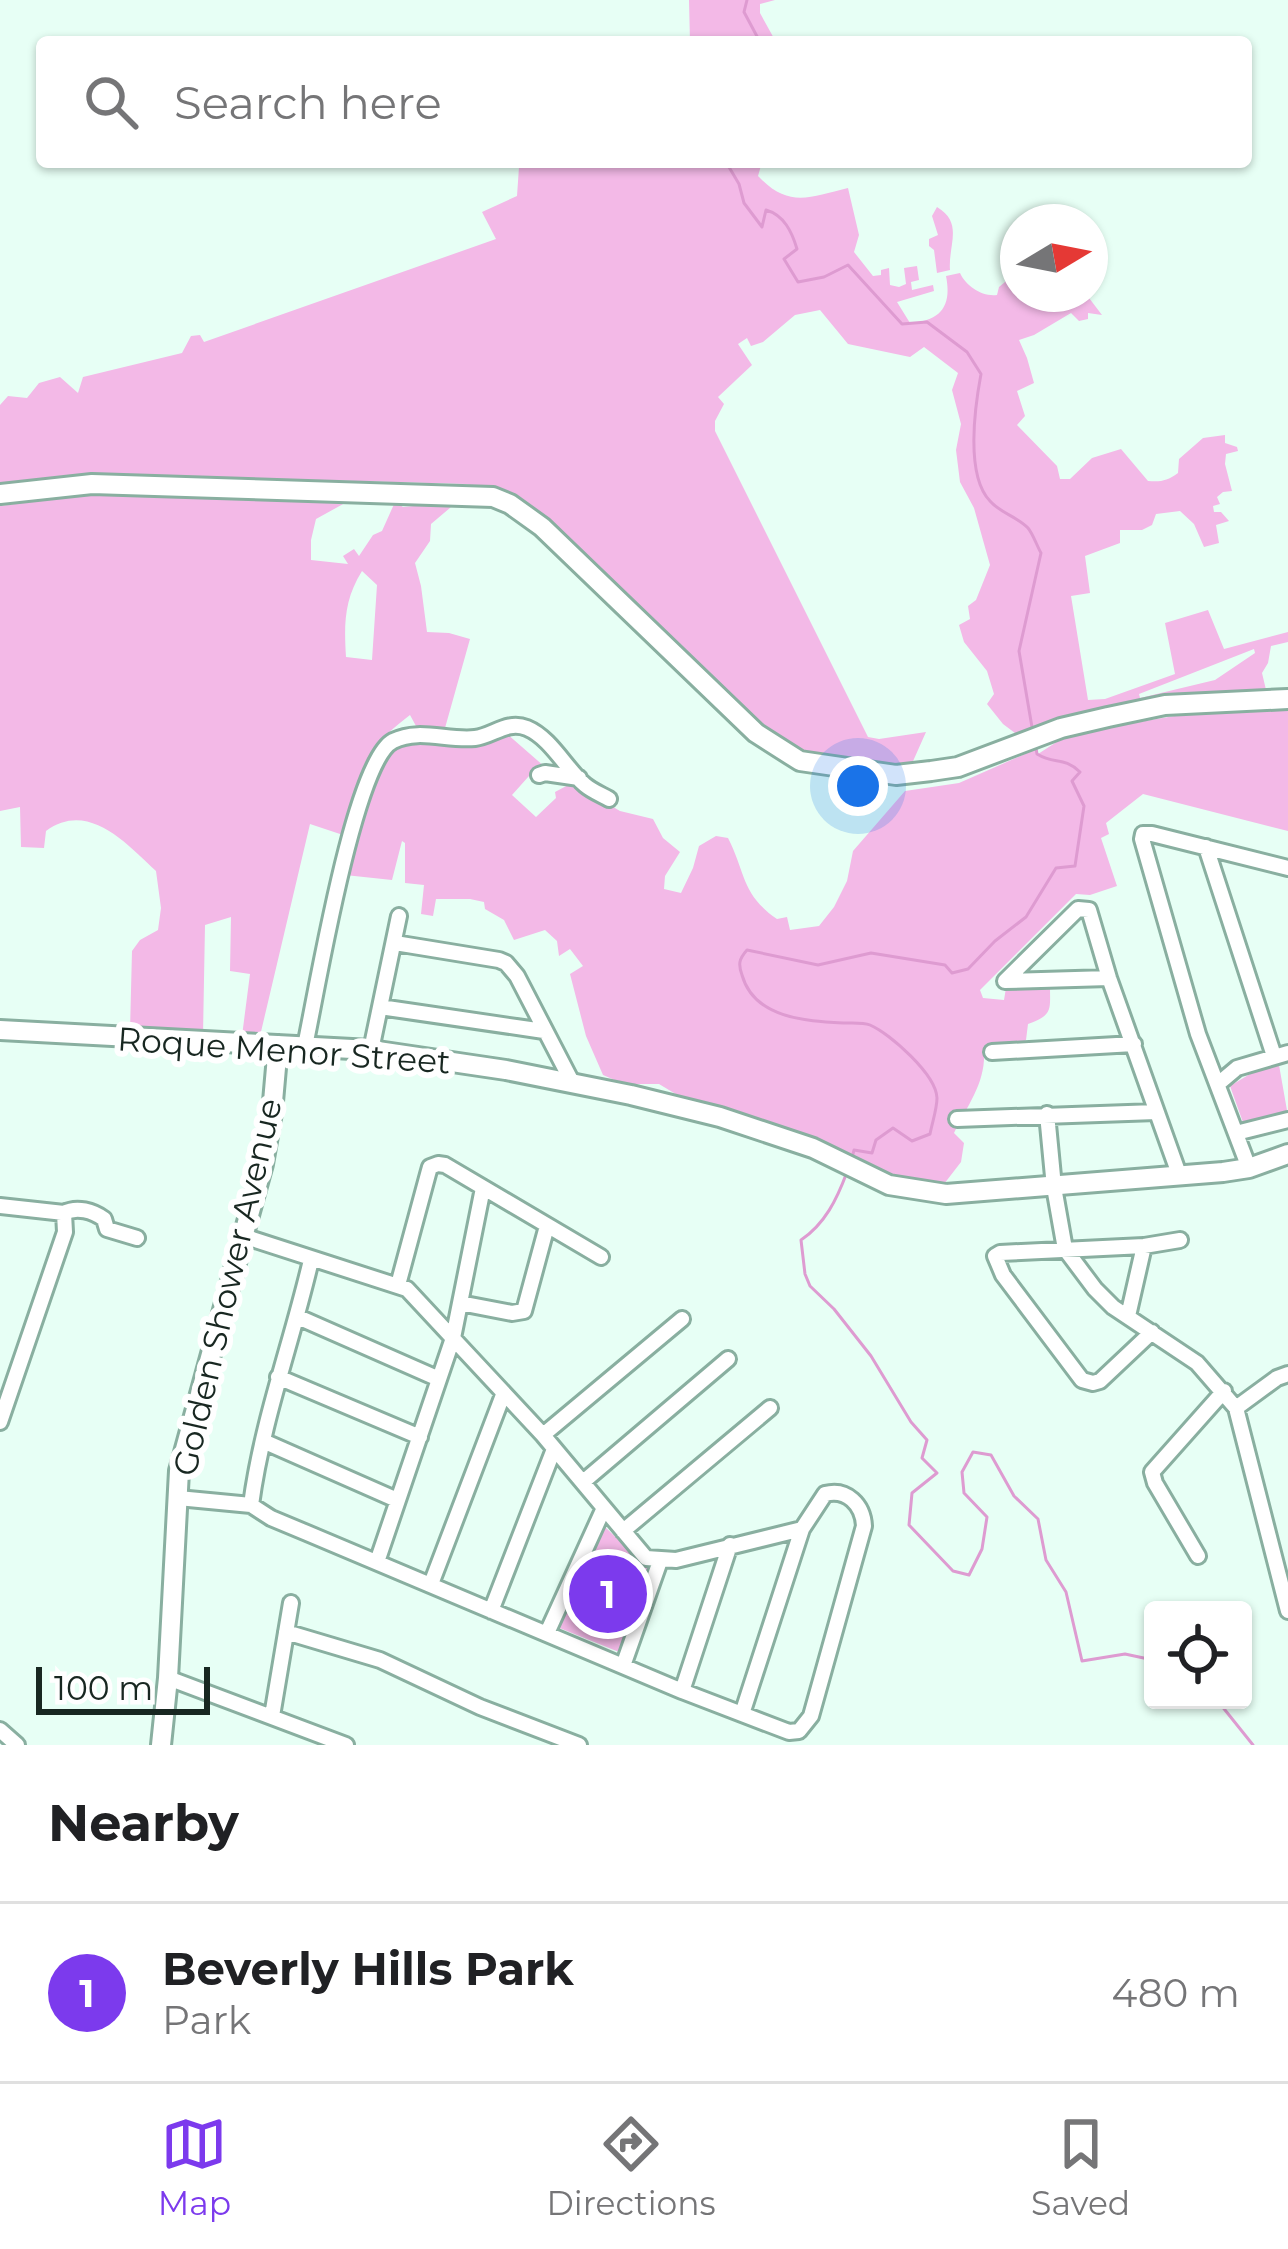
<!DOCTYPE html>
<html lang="en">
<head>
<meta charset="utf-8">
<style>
  :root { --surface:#fff; --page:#f2f2f2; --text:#202124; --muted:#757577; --line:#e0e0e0; --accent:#7c3aed }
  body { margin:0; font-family:Montserrat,sans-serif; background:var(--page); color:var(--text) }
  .controls { position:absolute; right:36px; bottom:36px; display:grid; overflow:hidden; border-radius:12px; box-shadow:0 3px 9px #0004 }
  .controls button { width:108px; height:108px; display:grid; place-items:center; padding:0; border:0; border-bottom:3px solid var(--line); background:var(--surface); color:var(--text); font:60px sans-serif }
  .compass { position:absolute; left:1000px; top:204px; width:108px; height:108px; border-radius:50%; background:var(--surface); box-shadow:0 3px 9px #0004; rotate:80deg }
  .scale { position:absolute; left:36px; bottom:30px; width:174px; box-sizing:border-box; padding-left:12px; border:6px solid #182721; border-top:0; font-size:33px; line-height:42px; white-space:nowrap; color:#182721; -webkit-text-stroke:9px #fff; paint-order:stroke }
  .you { position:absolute; left:858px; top:786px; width:42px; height:42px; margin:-30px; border:9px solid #fff; border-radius:50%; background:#1a73e8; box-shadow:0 0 0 18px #1a73e833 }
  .badge { display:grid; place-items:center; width:78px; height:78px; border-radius:50%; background:var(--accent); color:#fff; font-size:39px; font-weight:700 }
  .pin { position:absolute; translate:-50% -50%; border:6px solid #fff; box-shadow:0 3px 12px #0006 }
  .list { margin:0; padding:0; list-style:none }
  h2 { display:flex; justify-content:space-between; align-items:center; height:156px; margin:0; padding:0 48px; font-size:51px }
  h2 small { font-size:39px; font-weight:400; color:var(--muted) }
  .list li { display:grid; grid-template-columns:78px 1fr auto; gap:36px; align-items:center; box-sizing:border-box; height:180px; padding:0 48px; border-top:3px solid var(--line) }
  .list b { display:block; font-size:45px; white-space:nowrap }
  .list p { margin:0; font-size:39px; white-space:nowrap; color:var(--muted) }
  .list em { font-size:39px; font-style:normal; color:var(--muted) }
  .icon { flex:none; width:66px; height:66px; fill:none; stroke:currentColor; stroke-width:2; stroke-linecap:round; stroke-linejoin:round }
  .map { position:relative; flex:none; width:1288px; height:1745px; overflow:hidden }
  .search { position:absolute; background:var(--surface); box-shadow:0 3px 9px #0004; left:36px; right:36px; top:36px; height:132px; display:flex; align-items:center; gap:30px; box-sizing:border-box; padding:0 42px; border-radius:12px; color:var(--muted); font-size:45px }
  .sheet { height:336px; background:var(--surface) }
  nav { display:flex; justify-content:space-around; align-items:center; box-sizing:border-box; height:168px; border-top:3px solid var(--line); background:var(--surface); font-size:33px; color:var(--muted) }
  nav a { display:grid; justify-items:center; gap:6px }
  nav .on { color:var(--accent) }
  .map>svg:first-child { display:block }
  .green { fill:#f3b9e7; fill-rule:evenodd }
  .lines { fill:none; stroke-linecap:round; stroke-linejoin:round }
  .stream { stroke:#de9bd1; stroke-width:3 }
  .street-casing { stroke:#89afa0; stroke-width:20 }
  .secondary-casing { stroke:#89afa0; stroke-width:24 }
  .street { stroke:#fff; stroke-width:14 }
  .secondary { stroke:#fff; stroke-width:18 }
  .labels { text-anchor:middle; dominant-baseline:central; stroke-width:12; stroke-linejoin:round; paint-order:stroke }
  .street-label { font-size:33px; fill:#182721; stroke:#fff }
</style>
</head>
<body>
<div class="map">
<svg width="1288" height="1745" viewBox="0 0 1288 1745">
  <rect width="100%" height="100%" fill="#e7fff5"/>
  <!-- green -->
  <path class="green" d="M 689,0 L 775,0 L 760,4 L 760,13 L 776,42 L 690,42 Z
    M 523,162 L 762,162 L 758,176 C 789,209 810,197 848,188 L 859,235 L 854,252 L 873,276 L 881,275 L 881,270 L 889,268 L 890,285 L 899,287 L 906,284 L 904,268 L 917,266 L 919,280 L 911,282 L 912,290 L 933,285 L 934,291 L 897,302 L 910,323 C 941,321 952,306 946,276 L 960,273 C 966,286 982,297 997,295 L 999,287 L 1005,282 L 1010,253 L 1013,249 L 1018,249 L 1018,294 L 1086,294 L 1102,315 L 1088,313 L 1088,319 L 1079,321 L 1071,313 L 1034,335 L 1019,340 L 1027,358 L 1034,383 L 1017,391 L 1025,416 L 1017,425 L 1057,466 L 1060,479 L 1070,479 L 1092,458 L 1121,449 L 1148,481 C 1161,482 1167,481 1178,473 L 1179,459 L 1203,438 L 1225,435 L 1225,443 L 1237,447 L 1238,451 L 1226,454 L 1225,464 L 1232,491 L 1223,492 L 1217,497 L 1220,504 L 1213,506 L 1214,512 L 1221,512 L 1229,521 L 1216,525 L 1219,543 L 1204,547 L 1194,524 L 1180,511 L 1156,514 L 1152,525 L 1142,530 L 1120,530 L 1120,543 L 1085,556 L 1090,593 L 1071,596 L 1088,700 L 1105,699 L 1175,674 L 1165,623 L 1208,610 L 1224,649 L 1288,632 L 1288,642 L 1271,646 L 1268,663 L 1262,673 L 1267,694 L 1033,735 L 1038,754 L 1069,734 L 1186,714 L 1288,703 L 1288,831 L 1143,794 L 1106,823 L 1109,834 L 1101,838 L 1117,886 L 1090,895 L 1076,894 L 980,990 L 983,998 L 1004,1000 L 1006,988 L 1050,986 C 1050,1010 1053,1015 1028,1024 L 1026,1040 L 1017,1045 L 984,1050 C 986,1083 968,1104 954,1133 L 964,1143 L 961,1162 L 944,1184 L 918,1184 L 887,1177 L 788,1132 L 728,1110 L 689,1102 L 659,1084 L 624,1084 L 603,1075 L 586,1036 L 570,974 L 583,966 L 570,949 L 559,956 L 557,941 L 545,930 L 514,940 L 504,920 L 485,909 L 484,902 L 470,899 L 436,899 L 433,916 L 421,914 L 424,885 L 405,883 L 405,843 L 402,841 L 392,880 L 345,875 L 347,849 L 388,749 C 422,733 469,744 507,734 L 545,767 L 529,776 L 512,795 L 536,817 L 556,798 L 555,792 L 572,783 L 620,811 L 653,819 L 663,838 L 680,852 L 665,876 L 664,889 L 681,893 L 693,868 L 699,846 L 716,836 L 728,838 C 746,873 741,894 777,919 L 787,917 L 790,930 L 819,926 L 834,907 L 847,881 L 853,851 L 905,791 L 959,783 L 1025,754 L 1019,736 L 1003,724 L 987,704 L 994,694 L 987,671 L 964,642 L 959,625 L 970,619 L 968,606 L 976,600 L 990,565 L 974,508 L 960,482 L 956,450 L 961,424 L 952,390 L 958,373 L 924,347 L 910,357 L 848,344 L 820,310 L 795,315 L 763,342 L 751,346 L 747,338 L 738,344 L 752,365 L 718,397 L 724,404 L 715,421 L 715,431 L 868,737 L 879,739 L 926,732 L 910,768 L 809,756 L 761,728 L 669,636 L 544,518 L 512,495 L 466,484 L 105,474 L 0,488 L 0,405 L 8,396 L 27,398 L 39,383 L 60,377 L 78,393 L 83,377 L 182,353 L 191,336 L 200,335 L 204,342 L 496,239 L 482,212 L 517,196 L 519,167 ZM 1254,649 L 1255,653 L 1215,680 L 1140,698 L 1139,694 Z
    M 937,207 C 964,223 948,245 950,270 L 937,273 L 934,250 L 929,246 L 929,239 L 938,235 L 932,216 Z
    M 93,493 L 345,503 L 316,519 L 311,540 L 311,560 L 348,564 L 343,556 L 354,549 L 359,556 L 373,535 L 382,531 L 395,502 L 403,507 L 457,502 L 431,524 L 430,541 L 415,563 L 421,586 L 427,632 L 449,633 L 470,639 L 445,728 L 416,726 L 410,715 C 395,727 377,740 368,758 C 355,781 352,811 346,836 L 310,824 L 260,1036 L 242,1036 L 250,974 L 230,971 L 231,917 L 205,925 L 203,1035 L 130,1031 L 132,951 L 140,940 L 158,930 L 161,908 L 156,871 C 126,843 88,800 46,831 L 44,848 L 21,847 L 20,807 L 0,811 L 0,506 ZM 362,571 L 377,585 L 372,660 L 346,657 C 344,624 344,600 362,571 Z
    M 1279,1065 L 1288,1116 L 1245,1128 L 1230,1086 L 1255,1071 Z
    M 601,1523 L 637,1558 L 656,1561 L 624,1654 L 557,1627 Z"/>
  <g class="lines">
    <!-- stream -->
    <path class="stream" d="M 747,0 L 744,12 L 760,42
      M 726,162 L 739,184 L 744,203 L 762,227 L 766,210 C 784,215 792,232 797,249 L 784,259 L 798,282 L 824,277 L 848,265 L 902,324 L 927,322 L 967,352 L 981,374 C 975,406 965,475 990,501 C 1000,513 1018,517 1028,528 C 1033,534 1037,546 1041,553 L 1019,651 L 1033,733
      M 852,1158 L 854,1150 L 872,1153 L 876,1140 L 893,1128 L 912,1141 L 930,1134 C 932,1123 937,1109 937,1098 C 936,1074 890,1034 870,1025 C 863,1022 851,1023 843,1023 C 805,1021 754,1018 742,975 C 738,964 739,959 747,950 L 818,965 L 871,953 L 945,965 L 952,973 L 968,969 L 995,941 L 1026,917 L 1056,868 L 1075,866 L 1084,806 L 1072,781 L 1080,772 C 1063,756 1055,765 1037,754 L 1036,748
      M 847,1172 C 837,1199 825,1224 801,1240 L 805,1274 L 810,1286 L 834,1309 L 871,1356 L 911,1422 L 927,1440 L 922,1458 L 937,1473 L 912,1493 L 909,1525 L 953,1571 L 969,1575 L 982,1549 L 987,1517 L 964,1493 L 962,1472 L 973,1452 L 991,1455 L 1014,1496 L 1038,1519 L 1046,1560 L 1066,1592 L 1082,1661 L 1125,1654 L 1153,1660
      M 1217,1700 L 1253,1745"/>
    <!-- street casing -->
    <g class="street-casing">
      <path id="street" d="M 539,775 L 545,773 L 579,778
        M 1206,847 L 1274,1056
        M 395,943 L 499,960 L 506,963 L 517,976 L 572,1082
        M 1005,981 L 1078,909 L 1089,910 L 1109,978 L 1180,1177
        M 1005,981 L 1109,978
        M 380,1007 L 544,1031
        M 305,1046 C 316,996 354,761 393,741 C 419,728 447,741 475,738 C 493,736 507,720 527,728 C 551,738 566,769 585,785 C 592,791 602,795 609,799
        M 371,1050 L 399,916
        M 992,1052 L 1134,1044
        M 1218,1084 L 1237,1068 L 1288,1053
        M 1047,1114 L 1054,1187 L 1065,1249 L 1095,1289 L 1113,1307 L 1197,1363 L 1236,1408 L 1288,1611
        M 957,1119 L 1156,1112
        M 1236,1133 L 1288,1120
        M 1249,1168 L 1198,1034 L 1142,839 L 1143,834 L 1152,834 L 1288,868
        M 0,1206 L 64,1213 L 65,1232 L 0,1422
        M 64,1213 C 77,1206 93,1211 104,1219 L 107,1229 L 137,1238
        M 243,1236 L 407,1289 L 543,1435 L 646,1558 L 676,1560 L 802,1529
        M 398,1285 L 428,1174 L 430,1167 L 438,1164 L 445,1165 L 601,1257
        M 460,1303 L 512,1313 L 524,1311 L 547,1226
        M 1128,1316 L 1144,1246
        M 298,1317 L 439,1379
        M 1152,1332 L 1100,1381 L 1093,1383 L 1082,1380 L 1003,1275 L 995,1256 L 1000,1253 L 1144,1246 L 1180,1240
        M 278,1377 L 420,1437
        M 1236,1408 L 1277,1378 L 1288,1374
        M 543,1435 L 682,1319
        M 263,1441 L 397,1500
        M 583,1482 L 728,1359
        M 178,1498 L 251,1505 L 271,1518 L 307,1533 L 682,1691 L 789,1732 L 799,1731 L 811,1716 L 864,1526 C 863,1505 847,1488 825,1494 L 802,1529 L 742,1714
        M 251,1505 C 262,1421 292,1342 311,1260
        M 623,1531 L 770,1408
        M 1198,1556 L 1155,1483 L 1152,1472 L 1224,1391
        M 377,1562 L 453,1338 L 483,1188
        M 431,1584 L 503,1395
        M 491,1611 L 554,1449
        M 286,1632 L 380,1660 L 480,1707 L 579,1745
        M 547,1633 L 604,1508
        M 623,1666 L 660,1561
        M 168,1678 L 346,1745
        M 682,1691 L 730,1545
        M 272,1716 L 291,1603
        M 0,1730 L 17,1745"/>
    </g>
    <!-- secondary casing -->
    <g class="secondary-casing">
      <path id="secondary" d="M 0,494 L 92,484 L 493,497 L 510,504 L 542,527 L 756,733 L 800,761 L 896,775 L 931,771 L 958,767 L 1061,728 L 1108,717 L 1165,705 L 1288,699
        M 0,1030 L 371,1050 L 506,1070 L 631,1095 L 720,1117 L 813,1148 L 889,1185 L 946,1194 L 1223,1172 L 1249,1168 L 1288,1154
        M 161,1745 L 168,1678 L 179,1471 L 263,1164 L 272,1113 L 278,1045"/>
    </g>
    <!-- street -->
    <use href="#street" class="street"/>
    <!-- secondary -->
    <use href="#secondary" class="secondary"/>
  </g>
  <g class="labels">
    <!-- street labels -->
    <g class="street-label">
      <text transform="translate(284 1050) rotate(4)">Roque Menor Street</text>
      <text transform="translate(227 1287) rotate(-77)">Golden Shower Avenue</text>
    </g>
  </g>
</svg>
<div class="controls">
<button><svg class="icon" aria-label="locate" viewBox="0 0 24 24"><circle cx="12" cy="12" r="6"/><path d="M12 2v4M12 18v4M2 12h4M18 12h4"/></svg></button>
</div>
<svg class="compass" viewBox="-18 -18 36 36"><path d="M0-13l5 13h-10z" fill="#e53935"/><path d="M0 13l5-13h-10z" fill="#757577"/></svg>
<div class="scale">100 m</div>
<div class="you"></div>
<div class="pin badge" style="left:608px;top:1594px">1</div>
<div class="search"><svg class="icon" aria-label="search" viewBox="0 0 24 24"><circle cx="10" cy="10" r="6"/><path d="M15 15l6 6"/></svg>Search here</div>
</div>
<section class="sheet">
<h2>Nearby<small></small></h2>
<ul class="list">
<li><span class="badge">1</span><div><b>Beverly Hills Park</b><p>Park</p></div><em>480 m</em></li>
</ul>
</section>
<nav>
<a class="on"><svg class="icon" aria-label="map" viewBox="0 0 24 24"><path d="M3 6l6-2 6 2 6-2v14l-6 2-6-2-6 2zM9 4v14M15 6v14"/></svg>Map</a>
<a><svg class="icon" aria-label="directions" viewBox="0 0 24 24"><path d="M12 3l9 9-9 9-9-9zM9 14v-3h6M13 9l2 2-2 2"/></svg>Directions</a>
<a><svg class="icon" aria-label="saved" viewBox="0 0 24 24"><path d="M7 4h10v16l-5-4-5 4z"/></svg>Saved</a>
</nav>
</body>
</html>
